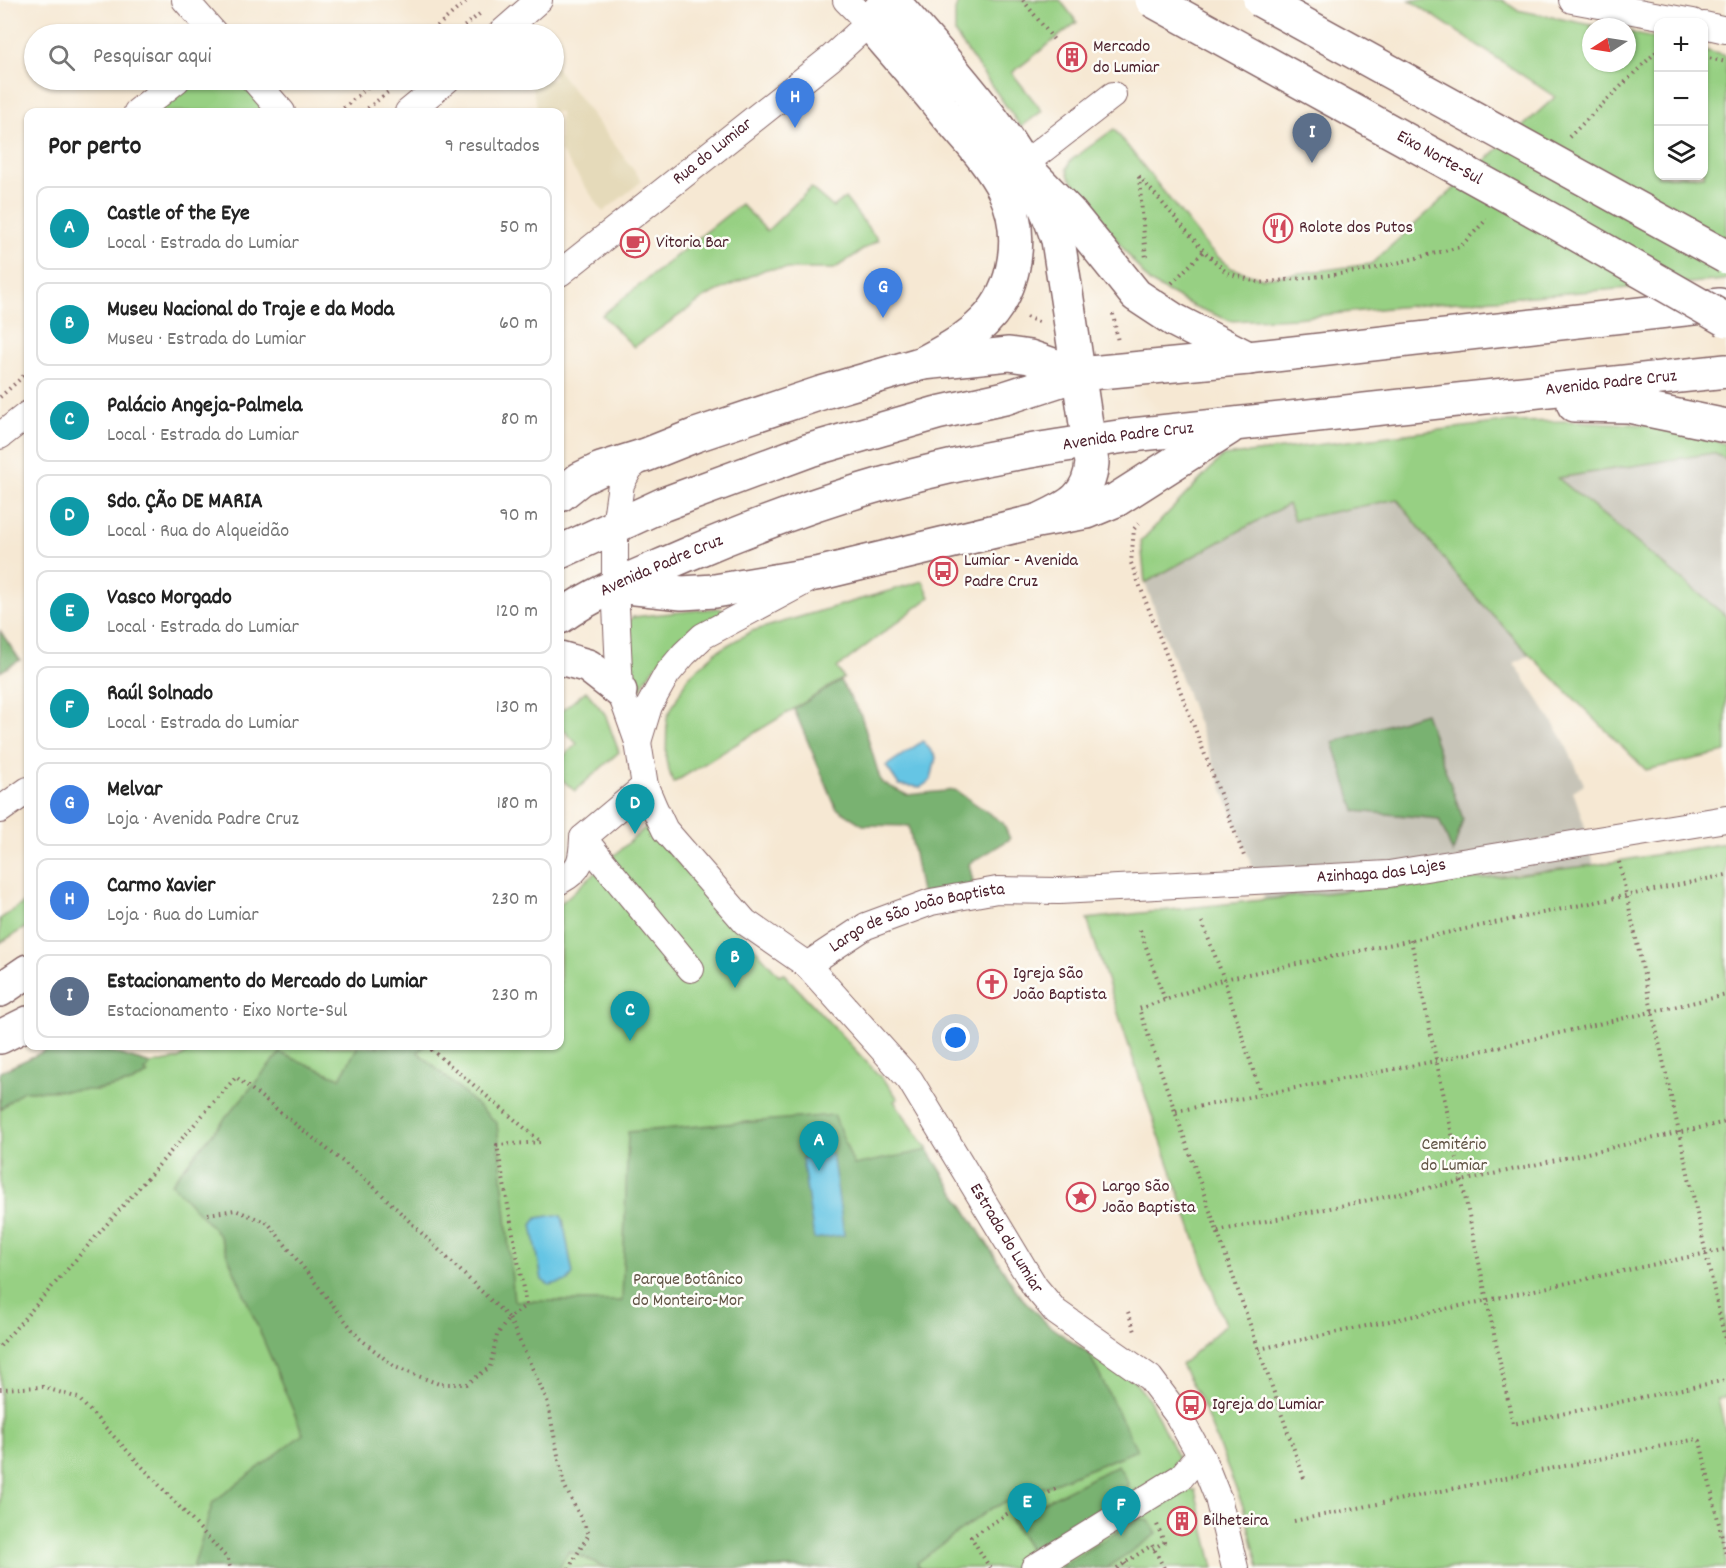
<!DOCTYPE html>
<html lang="pt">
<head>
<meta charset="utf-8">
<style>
  :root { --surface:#fff; --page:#f6f6f6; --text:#222; --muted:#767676; --line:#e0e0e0; --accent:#ea580c }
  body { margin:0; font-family:Dekko,sans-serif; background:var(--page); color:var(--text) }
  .controls { position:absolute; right:18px; top:18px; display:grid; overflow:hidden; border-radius:12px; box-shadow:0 2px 4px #0004 }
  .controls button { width:54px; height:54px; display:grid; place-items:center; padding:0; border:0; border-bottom:2px solid var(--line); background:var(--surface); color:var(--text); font:30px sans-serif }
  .compass { position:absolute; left:1582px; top:18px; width:54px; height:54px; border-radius:50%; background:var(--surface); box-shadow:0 2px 4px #0004; rotate:258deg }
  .you { position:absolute; left:956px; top:1038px; width:21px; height:21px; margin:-15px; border:4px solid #fff; border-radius:50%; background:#1a73e8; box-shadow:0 0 0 9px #1a73e833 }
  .badge { display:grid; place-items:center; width:39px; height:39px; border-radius:50%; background:var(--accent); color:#fff; font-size:20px; font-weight:700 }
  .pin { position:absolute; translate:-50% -50px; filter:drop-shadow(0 2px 3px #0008) }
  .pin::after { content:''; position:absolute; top:32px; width:21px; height:18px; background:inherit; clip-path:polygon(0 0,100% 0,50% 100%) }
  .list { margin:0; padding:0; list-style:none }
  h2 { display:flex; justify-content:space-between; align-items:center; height:78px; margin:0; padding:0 24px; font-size:26px }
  h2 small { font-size:20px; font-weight:400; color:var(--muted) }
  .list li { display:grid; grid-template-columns:39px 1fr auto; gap:18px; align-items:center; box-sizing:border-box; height:84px; margin:0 12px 12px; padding:0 12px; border:2px solid var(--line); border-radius:12px }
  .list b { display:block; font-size:22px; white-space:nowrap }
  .list p { margin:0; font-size:20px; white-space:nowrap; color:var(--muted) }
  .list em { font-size:20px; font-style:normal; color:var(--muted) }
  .icon { flex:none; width:33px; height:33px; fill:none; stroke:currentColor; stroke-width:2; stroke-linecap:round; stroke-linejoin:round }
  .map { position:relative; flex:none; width:1726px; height:1568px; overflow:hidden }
  .search { position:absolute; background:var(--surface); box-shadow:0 2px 4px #0004; left:24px; top:24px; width:540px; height:66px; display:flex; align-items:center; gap:15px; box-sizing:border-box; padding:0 21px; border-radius:33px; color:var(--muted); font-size:22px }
  .panel { position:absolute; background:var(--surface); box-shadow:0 2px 4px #0004; left:24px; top:108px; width:540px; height:942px; border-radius:12px }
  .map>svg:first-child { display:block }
  .built { fill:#e5daba }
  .industrial { fill:#c7c4b8 }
  .green { fill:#97d083; stroke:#707857; stroke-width:1.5 }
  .forest { fill:#79b271; stroke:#62684e; stroke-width:1.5 }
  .water { fill:#65c5e4; stroke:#587288; stroke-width:1.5 }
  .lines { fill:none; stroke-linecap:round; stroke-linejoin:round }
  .minor-casing { stroke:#866566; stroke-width:28 }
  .major-casing { stroke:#866566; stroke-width:36 }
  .highway-casing { stroke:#866566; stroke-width:36 }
  .path { stroke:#866566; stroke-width:4; stroke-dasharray:1.5 4.5; stroke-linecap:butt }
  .minor { stroke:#fff; stroke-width:26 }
  .major { stroke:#fff; stroke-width:33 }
  .highway { stroke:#fff; stroke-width:33 }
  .highway-bridge-casing { stroke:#866566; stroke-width:36; stroke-linecap:butt }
  .highway-bridge { stroke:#fff; stroke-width:33 }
  .labels { text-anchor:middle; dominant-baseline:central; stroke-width:5; stroke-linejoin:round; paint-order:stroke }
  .poi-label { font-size:18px; fill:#4a1f2b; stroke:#fdfcf7; text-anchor:start }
  .street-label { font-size:18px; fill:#4a1f2b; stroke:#fdfcf7 }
  .park-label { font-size:18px; fill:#615445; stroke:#fdfcf7 }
</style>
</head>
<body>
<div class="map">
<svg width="1726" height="1568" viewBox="0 0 1726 1568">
  <rect width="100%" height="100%" fill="#fdfcf7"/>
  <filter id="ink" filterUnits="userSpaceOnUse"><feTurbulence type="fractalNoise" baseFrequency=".0167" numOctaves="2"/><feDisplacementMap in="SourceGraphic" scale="12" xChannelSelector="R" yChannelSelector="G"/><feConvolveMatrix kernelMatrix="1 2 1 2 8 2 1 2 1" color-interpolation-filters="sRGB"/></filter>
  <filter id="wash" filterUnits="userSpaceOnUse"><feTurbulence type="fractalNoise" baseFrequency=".008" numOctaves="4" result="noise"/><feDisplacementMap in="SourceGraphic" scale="24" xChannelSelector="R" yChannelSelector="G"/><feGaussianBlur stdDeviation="1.35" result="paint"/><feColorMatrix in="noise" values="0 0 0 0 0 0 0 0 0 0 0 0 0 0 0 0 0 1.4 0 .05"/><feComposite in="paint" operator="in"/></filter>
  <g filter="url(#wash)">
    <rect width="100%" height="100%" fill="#f6e8d3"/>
    <!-- built -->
    <path class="built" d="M 554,65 L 642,181 L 603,212 L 560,150 L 560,112 L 538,112 L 530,80 L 554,80 Z"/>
    <!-- industrial -->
    <path class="industrial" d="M 1713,453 L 1726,459 L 1726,616 L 1557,478 Z
      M 1397,499 L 1461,581 L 1530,655 L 1514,663 L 1562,737 L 1584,784 L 1573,791 L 1586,830 L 1594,865 L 1265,900 L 1145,583 L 1288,504 L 1294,520 Z"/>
    <!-- green -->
    <path class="green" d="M 959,0 L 1060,0 L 1077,22 L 1012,73 L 1042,111 L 1021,127 L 955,34 L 955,10 Z
      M 1410,0 L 1502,0 L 1517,10 L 1602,27 L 1591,27 L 1591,63 L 1627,63 L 1627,32 L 1658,39 L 1658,176 L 1704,176 L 1704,50 L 1726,56 L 1726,280 L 1398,307 L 1295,318 L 1231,321 L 1193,306 L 1149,282 L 1069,177 L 1067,169 L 1070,161 L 1114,129 L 1209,249 L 1231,268 L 1262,278 L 1371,264 L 1555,97 Z
      M 177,80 L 254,80 L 282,112 L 137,112 Z
      M 811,188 L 833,207 L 845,198 L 878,240 L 834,269 L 766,269 L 707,296 L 634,347 L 602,315 L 741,204 L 767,231 Z
      M 1575,421 L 1647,425 L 1702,436 L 1726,444 L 1726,459 L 1713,453 L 1558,478 L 1726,616 L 1726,752 L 1646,770 L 1530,655 L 1461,581 L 1397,499 L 1294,520 L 1288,504 L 1145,583 L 1141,541 L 1223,456 L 1505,422 Z
      M 923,581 L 930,597 L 837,668 L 844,678 L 673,783 L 666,761 L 667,717 L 688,677 L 717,651 L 752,631 Z
      M 718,608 L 726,611 C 695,633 656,655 640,690 L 630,684 L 626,624 L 633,617 Z
      M 586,691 L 605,714 L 619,752 L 575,791 L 560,778 L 560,759 L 577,744 L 560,726 L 560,712 Z
      M 646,827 L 779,975 L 783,973 L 889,1086 L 898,1099 L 894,1101 L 928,1150 L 1019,1295 L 1048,1325 L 1068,1340 L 1133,1380 L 1149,1399 L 1178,1458 L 1175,1462 L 1176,1467 L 1188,1490 L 1195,1490 L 1214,1568 L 0,1568 L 0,1091 L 97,1090 L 131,1083 L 147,1074 L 145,1071 L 151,1064 L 178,1059 L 197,1046 L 560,1046 L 560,904 Z
      M 1726,843 L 1726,1397 L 1718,1399 L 1726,1433 L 1726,1568 L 1259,1568 L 1244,1509 L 1200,1399 L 1181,1365 L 1225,1325 L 1149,1107 L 1087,919 L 1353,890 L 1453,882 L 1594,865 Z
      M 28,900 L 28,926 L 0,943 L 0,919 Z"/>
    <!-- forest -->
    <path class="forest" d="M 0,631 L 20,660 L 0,672 Z
      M 840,681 L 861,715 L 881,782 L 907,795 L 955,790 L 1003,823 L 1010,839 L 969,864 L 974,886 L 921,893 L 909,826 L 863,825 L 836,808 L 794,709 Z
      M 1425,713 L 1463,819 L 1453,853 L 1439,819 L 1355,811 L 1333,742 Z
      M 55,1046 L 91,1046 L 151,1064 L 145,1071 L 148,1074 L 131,1083 L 94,1090 L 23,1091 L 0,1109 L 0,1072 Z
      M 358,1046 L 425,1046 L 418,1052 L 497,1123 L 514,1301 L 622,1301 L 628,1132 L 834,1115 L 854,1165 L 928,1150 L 1019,1295 L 1048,1325 L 1089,1354 L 1137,1450 L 990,1509 L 917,1563 L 920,1568 L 607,1568 L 569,1551 L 559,1568 L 193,1568 L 213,1502 L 303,1434 L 219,1235 L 171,1183 L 280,1053 L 340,1078 Z
      M 1118,1465 L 1128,1483 L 1125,1495 L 1032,1553 L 1010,1519 Z
      M 1139,1518 L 1149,1521 L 1157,1534 L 1106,1568 L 1059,1568 Z"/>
    <!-- water -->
    <path class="water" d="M 923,741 L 936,757 L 931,780 L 921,787 L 899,785 L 886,766 Z
      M 832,1153 L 844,1235 L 814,1239 L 802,1158 Z
      M 556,1215 L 561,1216 L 563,1220 L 573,1274 L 568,1281 L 549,1285 L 542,1280 L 532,1225 L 537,1218 Z"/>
  </g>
  <g filter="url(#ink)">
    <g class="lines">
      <!-- minor casing -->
      <g class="minor-casing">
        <g id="minor">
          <path d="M 185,0 L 215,34"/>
          <path d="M 1572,0 L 1693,22"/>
          <path d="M 1704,25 L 1726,30"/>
          <path d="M 500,34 L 539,0"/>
          <path d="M 254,80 L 282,112"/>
          <path d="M 137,112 L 177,80"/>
          <path d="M 408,112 L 447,80"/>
          <path d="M 1023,165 L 1113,95"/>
          <path id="s1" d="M 560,273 L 831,58 L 869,23 L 846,0"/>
          <path d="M 0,436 L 28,414"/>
          <path id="s2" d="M 645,455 L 630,468 L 621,484 L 615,526 L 615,585 L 620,691 L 638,742 L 645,786 L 654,807 L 665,830 L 745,922 L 807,965 L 910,1080 L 1035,1287 L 1056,1312 L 1150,1378 L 1177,1414 L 1202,1458 L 1218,1498 L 1235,1568"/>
          <path d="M 638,742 L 649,706 L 667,674 L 684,654 L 703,636 L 808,580"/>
          <path d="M 0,810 L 28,790"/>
          <path d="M 583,838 L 691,969"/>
          <path d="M 560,881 C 581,870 582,860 583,838 L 645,786"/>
          <path id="s3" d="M 807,965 L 866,926 L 931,902 L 997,890 L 1059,891 L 1389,874 L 1726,819"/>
          <path d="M 1034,1568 L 1181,1477 L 1192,1464 L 1202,1458"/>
        </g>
      </g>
      <!-- major casing -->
      <g class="major-casing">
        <path id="major" d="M 888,0 L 869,23 C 895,53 921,83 946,114 C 966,138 990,162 1004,190 C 1025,232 1017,289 984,322 C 966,340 945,351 923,363
          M 892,0 C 954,72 1028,148 1058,240 L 1092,463 C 1089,497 1070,506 1042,519"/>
      </g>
      <!-- highway casing -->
      <g class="highway-casing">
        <g id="highway">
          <path d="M 1023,165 L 1070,213 L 1136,295 L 1174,320 L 1248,358"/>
          <path d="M 1574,405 L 1629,406 L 1726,426"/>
          <path d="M 560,495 L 580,479 L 601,469 L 646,455 L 696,435 L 821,393 L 923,363 L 1009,354 L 1030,357 L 1079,374"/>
          <path d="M 560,552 L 664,504 L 810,450 L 937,413 L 1005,398 L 1079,374 L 1248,358 L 1720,305"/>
          <path d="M 617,586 L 682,593 L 715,591 L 821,573 L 1037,521 L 1087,512 L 1116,500 L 1229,428"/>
          <path id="s4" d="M 560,617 C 598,590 643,574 686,555 C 770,519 859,487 949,467 C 1010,453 1071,444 1132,435 L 1726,371"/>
          <path d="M 560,658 L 588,666 L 620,691"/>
          <path d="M 0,990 L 28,971"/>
          <path d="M 0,1037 L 28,1023"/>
        </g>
      </g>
      <!-- path -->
      <path class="path" d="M 1023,0 L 1054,40
        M 428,34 L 468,0
        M 455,34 L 482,12
        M 1704,57 L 1726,62
        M 339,112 L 376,80
        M 363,112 L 388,92
        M 1569,137 L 1658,50
        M 1139,176 L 1204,251 L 1227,273 L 1260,283 L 1365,271 L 1460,247 L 1487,219
        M 1139,177 L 1146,259
        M 1172,283 L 1204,251
        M 1113,314 L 1118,342
        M 1026,317 L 1041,323
        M 0,397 L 28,372
        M 1139,523 L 1134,529 L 1131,563 L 1244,856
        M 1619,862 L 1726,1344
        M 1202,922 L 1224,979 L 1261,1095
        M 1140,930 L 1165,1000
        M 1411,940 L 1513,1424 L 1726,1380
        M 437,1046 L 432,1050 L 540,1141
        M 1176,1111 L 1436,1061 L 1726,995
        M 208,1214 L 235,1210 L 268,1223 L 359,1338 L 395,1367 L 439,1384 L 467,1384 L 490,1367 L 497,1335 L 509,1318 L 547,1400 L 564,1485 L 589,1534 L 569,1568
        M 1218,1231 L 1462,1181 L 1726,1122
        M 1128,1312 L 1136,1334
        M 0,1346 L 236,1077 L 371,1184 L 509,1318 L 526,1305 L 497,1145 L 541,1142
        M 1259,1349 L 1726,1249
        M 0,1389 L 43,1387 L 78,1398 L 228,1559 L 230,1568
        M 1304,1478 L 1139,1009 L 1224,979 L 1726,875
        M 1294,1521 L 1697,1439 L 1700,1441 L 1726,1555
        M 1153,1549 L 1164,1542 L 1156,1522
        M 1125,1563 L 1129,1568
        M 990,1568 L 971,1537 L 1007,1514 L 1058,1488
        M 1117,1568 L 1152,1545 L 1164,1568"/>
      <!-- minor -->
      <use href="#minor" class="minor"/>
      <!-- major -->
      <use href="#major" class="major"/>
      <!-- highway -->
      <use href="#highway" class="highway"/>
      <!-- highway-bridge casing -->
      <g class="highway-bridge-casing">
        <g id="highway-bridge">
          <path id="s5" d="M 1152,0 L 1557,223 L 1726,320"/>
          <path d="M 1260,0 L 1726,257"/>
        </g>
      </g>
      <!-- highway-bridge -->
      <use href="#highway-bridge" class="highway-bridge"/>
    </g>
  </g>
  <!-- icons -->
  <defs>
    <g id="building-ring" transform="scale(1.5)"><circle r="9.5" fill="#fdfcf7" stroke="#d1495b" stroke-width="1.5"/><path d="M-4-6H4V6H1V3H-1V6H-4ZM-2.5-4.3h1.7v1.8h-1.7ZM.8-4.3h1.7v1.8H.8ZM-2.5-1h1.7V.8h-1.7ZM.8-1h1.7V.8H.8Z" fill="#d1495b"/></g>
    <g id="restaurant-ring" transform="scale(1.5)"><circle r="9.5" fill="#fdfcf7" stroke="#d1495b" stroke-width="1.5"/><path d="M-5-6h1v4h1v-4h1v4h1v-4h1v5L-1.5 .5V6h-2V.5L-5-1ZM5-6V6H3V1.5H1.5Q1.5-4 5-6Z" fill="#d1495b"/></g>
    <g id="cafe-ring" transform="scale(1.5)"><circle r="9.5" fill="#fdfcf7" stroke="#d1495b" stroke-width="1.5"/><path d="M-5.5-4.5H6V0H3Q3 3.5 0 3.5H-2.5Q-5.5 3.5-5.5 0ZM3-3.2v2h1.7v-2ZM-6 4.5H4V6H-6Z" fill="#d1495b"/></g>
    <g id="bus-ring" transform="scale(1.5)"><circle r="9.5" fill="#fdfcf7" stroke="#d1495b" stroke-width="1.5"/><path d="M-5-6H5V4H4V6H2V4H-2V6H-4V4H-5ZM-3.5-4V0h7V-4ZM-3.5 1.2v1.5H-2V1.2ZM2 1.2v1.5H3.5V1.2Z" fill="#d1495b"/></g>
    <g id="church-ring" transform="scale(1.5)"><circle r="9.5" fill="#fdfcf7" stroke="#d1495b" stroke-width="1.5"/><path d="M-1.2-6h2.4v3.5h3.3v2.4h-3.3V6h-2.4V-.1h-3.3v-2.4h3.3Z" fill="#d1495b"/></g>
    <g id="sight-ring" transform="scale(1.5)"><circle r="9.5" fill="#fdfcf7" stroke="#d1495b" stroke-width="1.5"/><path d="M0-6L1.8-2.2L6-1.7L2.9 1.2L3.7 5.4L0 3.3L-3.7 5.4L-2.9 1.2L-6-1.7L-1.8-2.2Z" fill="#d1495b"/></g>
  </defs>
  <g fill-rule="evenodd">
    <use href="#building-ring" x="1072" y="57"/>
    <use href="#restaurant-ring" x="1278" y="228"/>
    <use href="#cafe-ring" x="635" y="243"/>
    <use href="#bus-ring" x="943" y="571"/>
    <use href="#church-ring" x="992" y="984"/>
    <use href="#sight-ring" x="1081" y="1197"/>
    <use href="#bus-ring" x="1191" y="1405"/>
    <use href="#building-ring" x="1182" y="1521"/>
  </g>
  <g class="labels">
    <!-- poi labels -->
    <g class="poi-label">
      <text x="1093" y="47">Mercado<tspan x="1093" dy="21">do Lumiar</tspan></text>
      <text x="1299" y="228">Rolote dos Putos</text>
      <text x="656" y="243">Vitoria Bar</text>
      <text x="964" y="561">Lumiar - Avenida<tspan x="964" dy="21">Padre Cruz</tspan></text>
      <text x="1013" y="974">Igreja São<tspan x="1013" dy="21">João Baptista</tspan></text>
      <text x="1102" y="1187">Largo São<tspan x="1102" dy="21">João Baptista</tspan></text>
      <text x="1212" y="1405">Igreja do Lumiar</text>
      <text x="1203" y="1521">Bilheteira</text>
    </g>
    <!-- street labels -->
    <g class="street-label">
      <text stroke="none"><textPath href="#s1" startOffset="195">Rua do Lumiar</textPath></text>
      <text stroke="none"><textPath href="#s5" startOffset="328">Eixo Norte-Sul</textPath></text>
      <text stroke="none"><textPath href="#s4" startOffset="1086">Avenida Padre Cruz</textPath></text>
      <text stroke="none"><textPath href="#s4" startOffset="600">Avenida Padre Cruz</textPath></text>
      <text stroke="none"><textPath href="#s4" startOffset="114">Avenida Padre Cruz</textPath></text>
      <text stroke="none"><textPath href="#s3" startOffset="592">Azinhaga das Lajes</textPath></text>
      <text stroke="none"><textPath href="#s3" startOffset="122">Largo de São João Baptista</textPath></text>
      <text stroke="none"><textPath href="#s2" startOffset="930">Estrada do Lumiar</textPath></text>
    </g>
    <!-- park labels -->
    <g class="park-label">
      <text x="1454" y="1145">Cemitério<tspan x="1454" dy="21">do Lumiar</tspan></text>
      <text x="688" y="1280">Parque Botânico<tspan x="688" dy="21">do Monteiro-Mor</tspan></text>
    </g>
  </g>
</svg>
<div class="controls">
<button>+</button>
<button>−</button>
<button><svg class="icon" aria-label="layers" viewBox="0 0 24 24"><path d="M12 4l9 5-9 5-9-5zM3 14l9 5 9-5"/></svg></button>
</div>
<svg class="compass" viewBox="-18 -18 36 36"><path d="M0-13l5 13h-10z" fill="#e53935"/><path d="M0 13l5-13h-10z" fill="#767676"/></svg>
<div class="you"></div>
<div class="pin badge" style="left:819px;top:1171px;background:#0f9aa8">A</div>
<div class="pin badge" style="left:735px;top:988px;background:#0f9aa8">B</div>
<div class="pin badge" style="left:630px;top:1041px;background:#0f9aa8">C</div>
<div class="pin badge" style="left:635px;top:834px;background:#0f9aa8">D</div>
<div class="pin badge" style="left:1027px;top:1533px;background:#0f9aa8">E</div>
<div class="pin badge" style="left:1121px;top:1536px;background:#0f9aa8">F</div>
<div class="pin badge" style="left:883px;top:318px;background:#3f7fe0">G</div>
<div class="pin badge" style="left:795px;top:128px;background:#3f7fe0">H</div>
<div class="pin badge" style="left:1312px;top:163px;background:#5c6f8a">I</div>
<div class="search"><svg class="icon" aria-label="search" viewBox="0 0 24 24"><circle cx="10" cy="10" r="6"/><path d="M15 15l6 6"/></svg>Pesquisar aqui</div>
<section class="panel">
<h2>Por perto<small>9 resultados</small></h2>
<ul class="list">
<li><span class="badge" style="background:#0f9aa8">A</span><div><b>Castle of the Eye</b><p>Local · Estrada do Lumiar</p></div><em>50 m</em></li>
<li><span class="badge" style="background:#0f9aa8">B</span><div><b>Museu Nacional do Traje e da Moda</b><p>Museu · Estrada do Lumiar</p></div><em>60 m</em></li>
<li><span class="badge" style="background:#0f9aa8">C</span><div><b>Palácio Angeja-Palmela</b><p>Local · Estrada do Lumiar</p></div><em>80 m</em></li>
<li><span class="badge" style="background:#0f9aa8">D</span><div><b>Sdo. ÇÃo DE MARIA</b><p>Local · Rua do Alqueidão</p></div><em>90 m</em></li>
<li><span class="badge" style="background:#0f9aa8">E</span><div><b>Vasco Morgado</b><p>Local · Estrada do Lumiar</p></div><em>120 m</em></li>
<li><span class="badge" style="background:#0f9aa8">F</span><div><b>Raúl Solnado</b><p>Local · Estrada do Lumiar</p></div><em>130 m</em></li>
<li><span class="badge" style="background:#3f7fe0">G</span><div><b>Melvar</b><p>Loja · Avenida Padre Cruz</p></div><em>180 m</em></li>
<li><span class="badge" style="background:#3f7fe0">H</span><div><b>Carmo Xavier</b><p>Loja · Rua do Lumiar</p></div><em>230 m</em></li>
<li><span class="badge" style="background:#5c6f8a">I</span><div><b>Estacionamento do Mercado do Lumiar</b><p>Estacionamento · Eixo Norte-Sul</p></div><em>230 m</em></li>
</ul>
</section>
</div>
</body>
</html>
